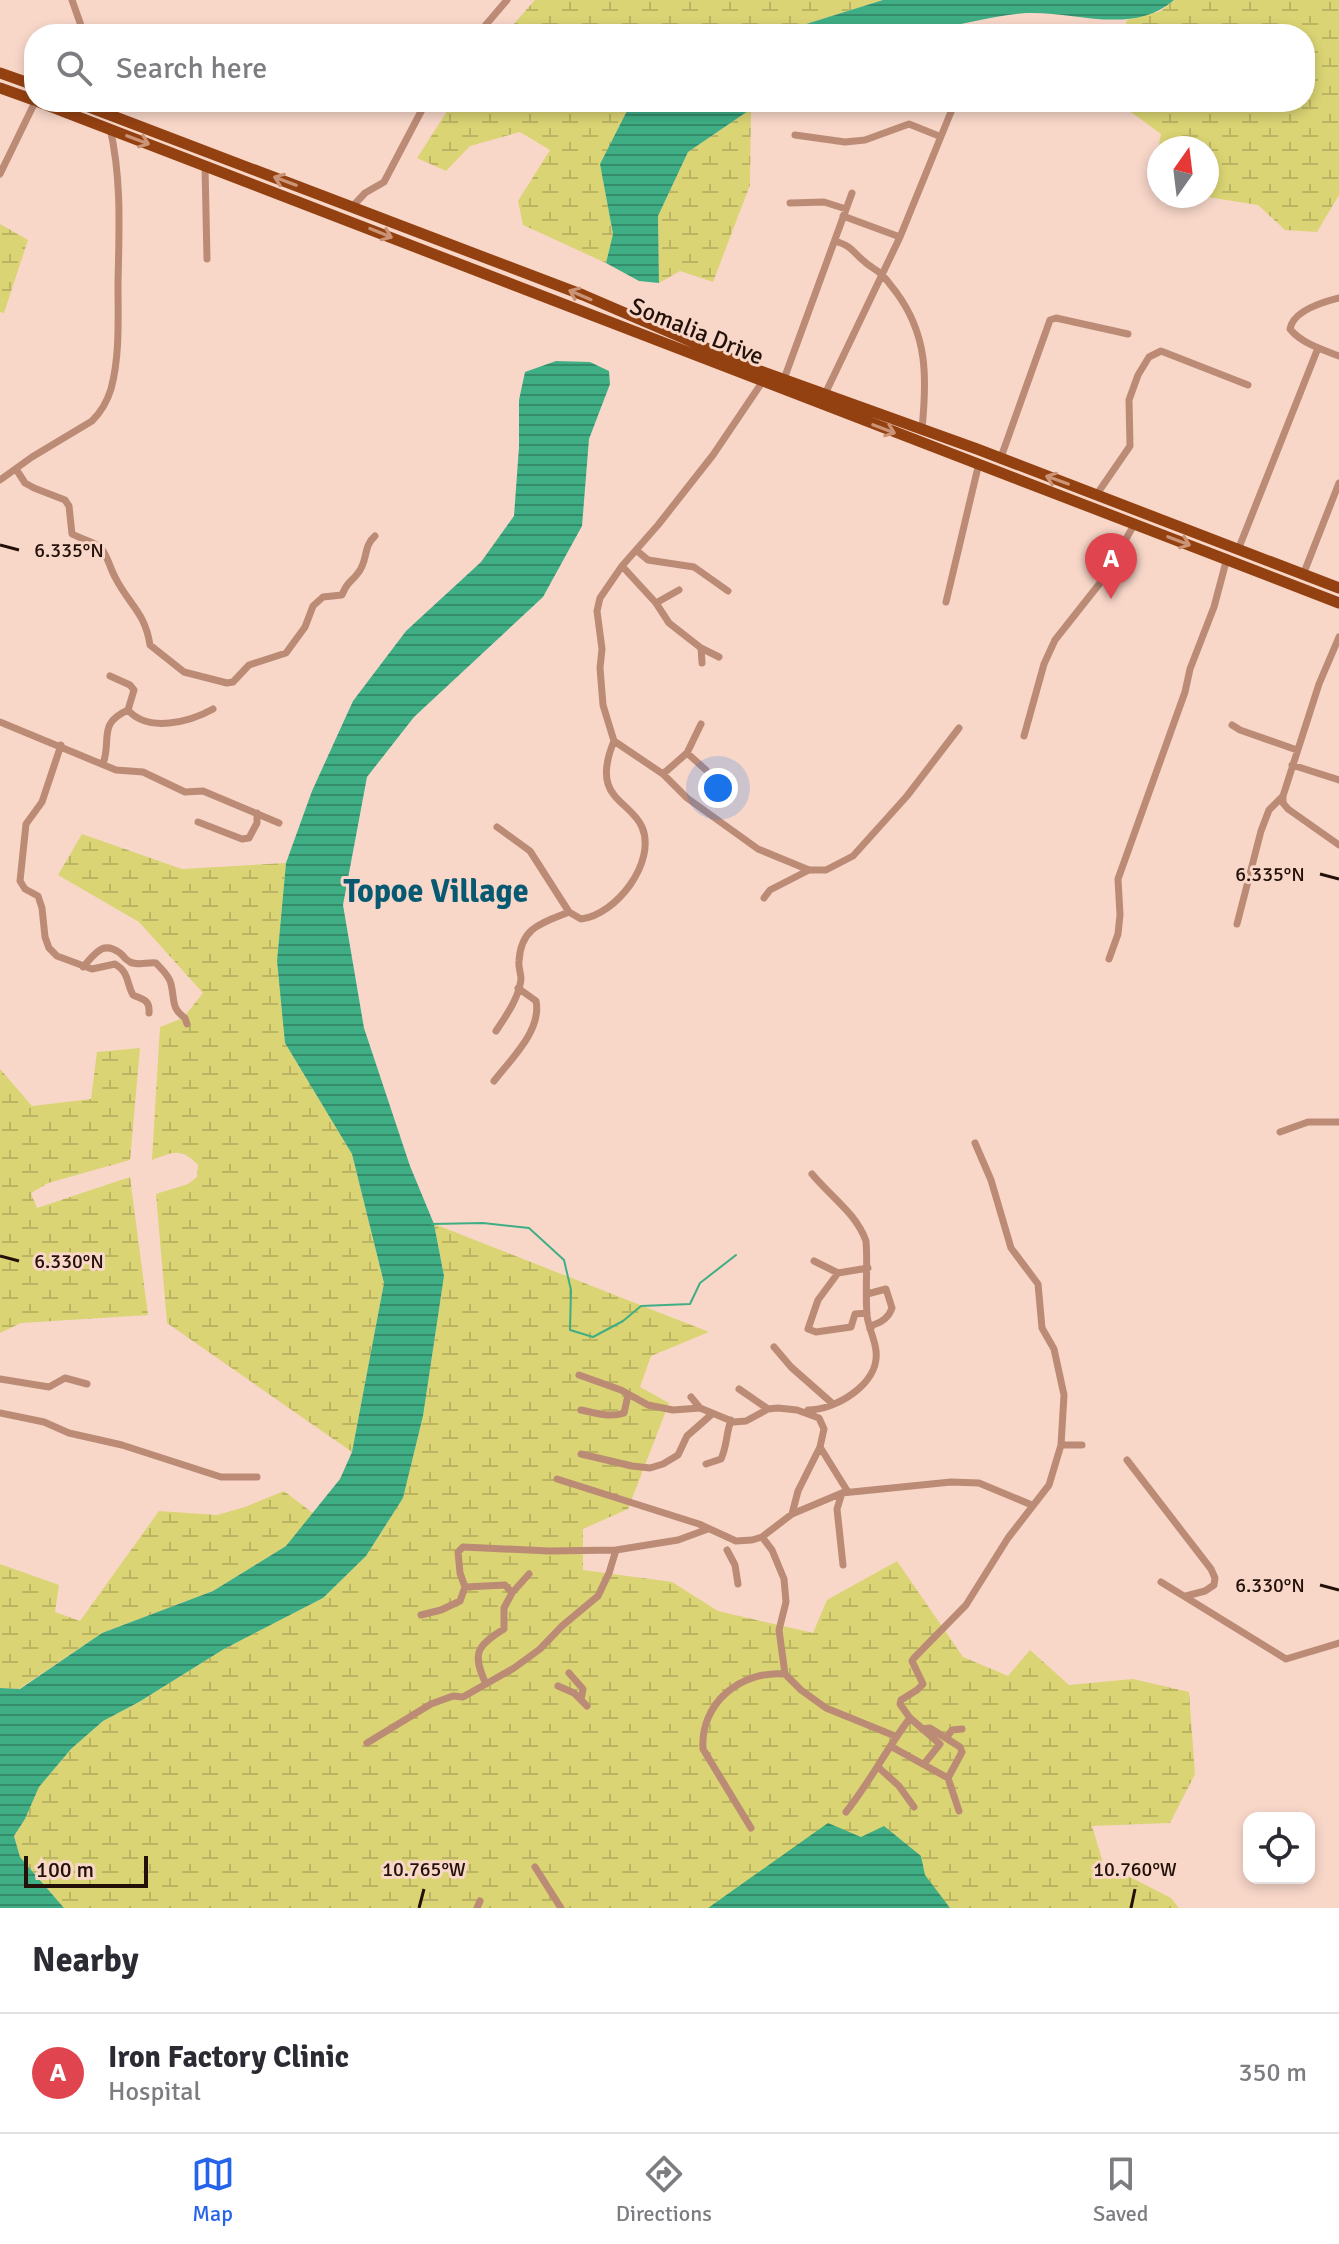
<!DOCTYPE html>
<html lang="en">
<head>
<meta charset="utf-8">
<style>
  :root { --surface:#fff; --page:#f7f7f7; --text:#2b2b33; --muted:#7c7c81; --line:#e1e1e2; --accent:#2563eb }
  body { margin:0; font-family:Signika,sans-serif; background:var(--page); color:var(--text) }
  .controls { position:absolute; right:24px; bottom:24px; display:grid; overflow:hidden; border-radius:16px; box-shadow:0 4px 12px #0003 }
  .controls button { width:72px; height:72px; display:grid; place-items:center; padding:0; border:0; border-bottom:2px solid var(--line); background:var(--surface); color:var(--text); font:40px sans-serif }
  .compass { position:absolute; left:1147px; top:136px; width:72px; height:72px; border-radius:50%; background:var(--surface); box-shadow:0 4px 12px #0003; rotate:14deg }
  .scale { position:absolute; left:24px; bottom:20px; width:124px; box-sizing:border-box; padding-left:8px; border:4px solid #231109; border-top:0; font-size:22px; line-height:28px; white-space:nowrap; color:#231109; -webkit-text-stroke:6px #f8d7c9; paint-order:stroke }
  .you { position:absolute; left:718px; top:788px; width:28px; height:28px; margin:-20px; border:6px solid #fff; border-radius:50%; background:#1a73e8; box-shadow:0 0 0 12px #1a73e833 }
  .badge { display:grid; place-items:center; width:52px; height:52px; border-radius:50%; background:var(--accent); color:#fff; font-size:26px; font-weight:700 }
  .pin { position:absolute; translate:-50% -66px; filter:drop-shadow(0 2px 4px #0008) }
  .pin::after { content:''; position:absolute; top:42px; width:28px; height:24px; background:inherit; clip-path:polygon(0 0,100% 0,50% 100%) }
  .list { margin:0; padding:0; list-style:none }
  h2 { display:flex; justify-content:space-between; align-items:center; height:104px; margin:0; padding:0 32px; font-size:34px }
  h2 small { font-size:26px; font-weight:400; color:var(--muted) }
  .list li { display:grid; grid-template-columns:52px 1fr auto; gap:24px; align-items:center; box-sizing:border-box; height:120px; padding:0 32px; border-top:2px solid var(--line) }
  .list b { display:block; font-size:30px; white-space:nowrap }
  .list p { margin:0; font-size:26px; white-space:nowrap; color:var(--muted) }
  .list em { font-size:26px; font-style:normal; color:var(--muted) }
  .icon { flex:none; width:44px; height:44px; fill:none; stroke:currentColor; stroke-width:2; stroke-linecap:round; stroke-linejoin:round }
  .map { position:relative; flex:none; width:1339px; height:1908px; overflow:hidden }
  .search { position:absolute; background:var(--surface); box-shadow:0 4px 12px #0003; left:24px; right:24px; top:24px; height:88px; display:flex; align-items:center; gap:20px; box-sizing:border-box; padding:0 28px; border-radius:32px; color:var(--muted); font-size:30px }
  .sheet { height:224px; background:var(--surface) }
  nav { display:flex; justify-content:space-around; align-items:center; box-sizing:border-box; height:112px; border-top:2px solid var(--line); background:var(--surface); font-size:22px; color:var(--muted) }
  nav a { display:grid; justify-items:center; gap:4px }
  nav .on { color:var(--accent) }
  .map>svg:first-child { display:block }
  .wetland { fill:url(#wetland-marsh) }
  .water { fill:url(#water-rules) }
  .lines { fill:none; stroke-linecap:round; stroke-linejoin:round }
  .stream { stroke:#3fae85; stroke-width:2 }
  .street { stroke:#bb8b76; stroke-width:7 }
  .primary { stroke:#944112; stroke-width:11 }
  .oneway { stroke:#cb9477 }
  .ticks { fill:none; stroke:#231109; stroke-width:3 }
  .labels { text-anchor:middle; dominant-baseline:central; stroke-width:6; stroke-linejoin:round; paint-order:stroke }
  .street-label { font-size:24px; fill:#231109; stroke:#f8d7c9 }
  .district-label { font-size:32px; font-weight:bold; fill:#075972; stroke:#f8d7c9 }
  .ticks-label { font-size:20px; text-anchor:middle; fill:#231109; stroke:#f8d7c9; stroke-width:6; stroke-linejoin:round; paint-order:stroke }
</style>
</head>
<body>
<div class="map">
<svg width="1339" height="1908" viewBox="0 0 1339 1908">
  <defs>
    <pattern id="wetland-marsh" width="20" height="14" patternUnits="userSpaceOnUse" patternTransform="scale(2)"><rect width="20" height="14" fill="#dad474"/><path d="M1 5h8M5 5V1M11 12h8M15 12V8" fill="none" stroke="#bbb563"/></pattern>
    <pattern id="water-rules" width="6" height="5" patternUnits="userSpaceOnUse" patternTransform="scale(2)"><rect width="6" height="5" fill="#3fae85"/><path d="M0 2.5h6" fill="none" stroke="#348c6b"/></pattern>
  </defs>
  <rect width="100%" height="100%" fill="#f8d7c9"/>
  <!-- wetland -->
  <path class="wetland" d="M 535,0 L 883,0 L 774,34 L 505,34 Z
    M 1174,0 L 1339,0 L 1339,195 L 1317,232 L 1285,230 L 1258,205 L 1201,196 L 1207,196 L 1207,148 L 1159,148 L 1159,157 L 1157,155 L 1161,134 L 1117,102 L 1305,102 L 1305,34 L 1122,34 L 1127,20 L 1161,11 Z
    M 453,102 L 637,102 L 629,107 L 600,164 L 613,234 L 606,263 L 523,225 L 518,201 L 550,150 L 520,132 L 470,146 L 446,171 L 417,158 Z
    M 751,109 L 750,185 L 713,282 L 680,271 L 659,283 L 658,216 L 688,152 Z
    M 0,224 L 28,240 L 4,313 L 0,312 Z
    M 82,834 L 182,869 L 286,863 L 277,961 L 285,1043 L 352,1154 L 384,1283 L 352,1452 L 167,1323 L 156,1194 L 188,1184 L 197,1177 L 198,1165 C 181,1147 173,1152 152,1160 L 160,1027 L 183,1018 L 203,993 L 139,922 L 58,875 Z
    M 140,1048 L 130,1160 L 48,1183 L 31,1193 L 37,1208 L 130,1177 L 148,1315 L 21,1323 L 0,1333 L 0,1069 L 32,1106 L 91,1099 L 97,1052 Z
    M 434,1224 L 709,1332 L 651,1356 L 640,1387 L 669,1403 L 628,1509 L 583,1529 L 583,1570 L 672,1582 L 718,1611 L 813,1633 L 827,1600 L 897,1561 L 963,1657 L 1008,1676 L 1030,1650 L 1069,1685 L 1133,1679 L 1189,1692 L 1195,1774 L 1170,1823 L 1092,1826 L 1103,1863 L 1171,1898 L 1179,1908 L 64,1908 L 20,1857 L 14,1836 L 25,1819 L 39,1787 L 71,1749 L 103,1721 L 139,1702 L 224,1649 L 323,1598 L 366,1556 L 403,1498 L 423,1416 L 444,1276 Z
    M 284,1491 L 314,1514 L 286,1546 L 213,1591 L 102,1633 L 19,1689 L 0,1688 L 0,1564 L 59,1585 L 55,1612 L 80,1621 L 159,1511 L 217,1515 L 245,1507 Z"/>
  <!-- water -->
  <path class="water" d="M 883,0 L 1174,0 C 1133,36 1075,11 1026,13 C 998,15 968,23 941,28 L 930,34 L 774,34 Z
    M 637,102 L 772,102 L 751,109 L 688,152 L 658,216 L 659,283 L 639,281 L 606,263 L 613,234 L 600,164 L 629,107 Z
    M 556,361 L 590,362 L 609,371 L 610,384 L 589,439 L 582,526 L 543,597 L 414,717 L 367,777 L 343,905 L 364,1028 L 410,1166 L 434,1224 L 444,1276 L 423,1416 L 403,1498 L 366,1556 L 323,1598 L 224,1649 L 139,1702 L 103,1721 L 71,1749 L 39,1787 L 25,1819 L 14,1836 L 20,1857 L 64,1908 L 0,1908 L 0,1688 L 20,1689 L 102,1633 L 213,1591 L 286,1546 L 340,1479 L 352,1452 L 384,1283 L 352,1154 L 285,1043 L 277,961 L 286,863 L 312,791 L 353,701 L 406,631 L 481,562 L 514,516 L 519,447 L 519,400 L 525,372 Z
    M 828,1823 L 861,1837 L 884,1826 L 921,1856 L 925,1875 L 950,1908 L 708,1908 Z"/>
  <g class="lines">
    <!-- stream -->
    <path class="stream" d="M 432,1224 L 483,1223 L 529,1228 L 564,1260 L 571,1290 L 570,1330 L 593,1337 L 623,1321 L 641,1306 L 690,1304 L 700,1283 L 736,1255"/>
    <!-- street -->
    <path class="street" d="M 72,0 L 84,34
      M 478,34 L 507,0
      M 1056,102 L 1068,106
      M 795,135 L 845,142 L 865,140 L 909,124 L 939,136
      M 205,166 L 207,259
      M 0,174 L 35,102
      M 790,203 L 824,202 L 846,209
      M 352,207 L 365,193 L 384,182 L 426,102
      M 843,216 L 900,237
      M 835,241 C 854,247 852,252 865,262 C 869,266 875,269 880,273 C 886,278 891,286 896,292 C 928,335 927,378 922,429
      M 1339,298 C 1323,302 1293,311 1290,329 C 1301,343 1323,350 1339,356
      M 784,379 L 852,193
      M 825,394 L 900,237 L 955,102
      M 1000,460 L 1050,320 L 1056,318 L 1128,334
      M 16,469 L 25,483 L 34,488 L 65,500 L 69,506 L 72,534 C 81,539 93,541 101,548 C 108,557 110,568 115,577 C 129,605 145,612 150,645 L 184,672 L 227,683 L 233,682 L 249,665 L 286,653 L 305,627 L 313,606 L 323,597 L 342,595 C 348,580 350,584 358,573 C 368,561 363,546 375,536
      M 0,480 L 32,457 L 92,421 C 101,412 107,402 111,389 C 120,356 118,318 118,284 C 119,231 122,180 110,128
      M 1097,494 L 1130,446 L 1129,400 L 1138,375 L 1149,357 L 1161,351 L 1248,385
      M 636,550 L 648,560 L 694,567 L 728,591
      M 1238,550 L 1318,348
      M 622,566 L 656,603 L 669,623 L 701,648 L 702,663
      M 1303,575 L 1339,483
      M 946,602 L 979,463
      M 656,603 L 679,590
      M 1339,637 L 1319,684 L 1283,796 L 1283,803 L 1288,809 L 1339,845
      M 701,648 L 719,657
      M 128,710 C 148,733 190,722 213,709
      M 0,722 L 116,770 L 143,772 L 185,792 L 203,791 L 279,823
      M 1232,725 L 1240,730 L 1297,750
      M 1024,736 L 1044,664 L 1055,640 L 1104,578 L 1135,523
      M 614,741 L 663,774 L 687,798 L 758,849 L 809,870 L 826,870 L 853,856 L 907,796 L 959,728
      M 61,745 L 42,802 L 26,824 L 20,881 L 25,889 L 38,896 L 42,908 L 45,937 L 49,948 L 57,956 L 92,969 L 115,964 C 130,973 126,983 133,995 C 144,1000 150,1000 149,1013
      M 687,753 L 706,770
      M 103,764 C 112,739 97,724 128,710 L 134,690 L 130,685 L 110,676
      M 1292,765 L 1339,780
      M 663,774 L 687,753 L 701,724
      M 198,822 L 242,839 L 249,838 L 257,823 L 257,813
      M 497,827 L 530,851 L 569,912 L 581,919 C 616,915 657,862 642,827 C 635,810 613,801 608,784 C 604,771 609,753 614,741 L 603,705 L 600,668 L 602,649 L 597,611 L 600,598 L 622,566 L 658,525 L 713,455 L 763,381
      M 764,898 L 770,890 L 809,870
      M 1237,924 L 1261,831 L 1269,810 L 1283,796
      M 1109,959 L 1118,934 L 1120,915 L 1118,879 L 1185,692 L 1190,669 L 1214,607 L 1227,558
      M 83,967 C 95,954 102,940 120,953 C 126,958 123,958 130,962 C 138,966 147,962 156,963 C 162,970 169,975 171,984 C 175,1001 171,1008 185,1018 L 187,1024
      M 496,1031 C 506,1016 519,998 521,979 C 521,973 518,967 519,961 C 521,927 542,923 569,912
      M 494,1081 C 511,1059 542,1030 536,1001 L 518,988
      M 1280,1132 L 1308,1122 L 1339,1122
      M 814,1261 L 838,1273 L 868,1268
      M 838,1273 L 818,1300 L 808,1329 L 816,1332 L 851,1327 L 855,1314 L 867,1313
      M 867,1294 L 886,1289 L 892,1308 C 889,1317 883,1322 873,1325 L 870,1329
      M 774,1347 L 791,1367 L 833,1404
      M 0,1379 L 49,1387 L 65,1378 L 87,1384
      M 739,1389 L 768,1409
      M 691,1397 L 700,1408
      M 581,1410 C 596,1413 610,1418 624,1413 L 628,1395
      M 808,1410 C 835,1410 880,1384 876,1351 C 875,1339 868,1327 867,1315 C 865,1290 868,1266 866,1241 C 856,1213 830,1196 812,1174
      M 0,1413 L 44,1422 L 69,1433 L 122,1445 L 221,1477 L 257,1477
      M 1061,1445 L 1082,1445
      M 820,1447 L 848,1492
      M 581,1454 L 632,1466 L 650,1468 L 663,1464 L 678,1455 L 687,1436 L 712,1414
      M 1127,1460 L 1211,1569 L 1215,1578 L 1214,1585 L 1205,1591 L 1186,1596
      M 706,1464 L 721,1459 C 727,1446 726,1434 731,1420
      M 557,1479 L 699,1524 L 736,1541 L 752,1540 L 762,1537 L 792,1514 L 798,1491 L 820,1447 L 824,1429 L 819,1418 L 797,1410 L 778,1408 L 768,1409 L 746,1421 L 734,1422 L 700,1408 L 673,1410 L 648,1405 L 621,1390 L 579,1375
      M 842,1493 L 837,1509 L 843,1565
      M 792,1514 L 842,1493 L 951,1482 L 979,1483 L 1032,1505
      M 762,1537 L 772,1550 L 784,1579 L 786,1602 L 779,1630 L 785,1674 L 801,1690 L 826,1708 L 895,1736
      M 727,1550 L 735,1565 L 738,1584
      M 529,1574 L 512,1593 L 505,1585 L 465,1587 L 460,1573 L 458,1552 L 463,1547 L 549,1551 L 616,1550
      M 1161,1582 L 1286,1659 L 1339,1643
      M 421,1615 L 441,1610 L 460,1601 L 465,1587
      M 569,1673 L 583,1689 L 581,1700
      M 486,1684 C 472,1654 476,1646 504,1629 L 504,1608 L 512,1593
      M 558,1686 L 574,1693 L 587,1706
      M 922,1729 L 930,1728 L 960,1747 L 962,1752 L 948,1778 L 959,1811
      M 947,1737 L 952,1730 L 962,1729
      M 367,1743 L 431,1704 L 453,1696 L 463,1697 L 514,1668 L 540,1649 L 562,1626 L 598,1596 L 609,1573 L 616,1550 L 678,1540 L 708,1529
      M 892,1747 L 948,1778
      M 924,1764 L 940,1744 L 910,1718 L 900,1704 L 901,1700 L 917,1690 L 923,1684 L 912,1661 L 914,1658 L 966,1605 L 1008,1538 L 1049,1485 L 1061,1445 L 1064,1395 L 1054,1349 L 1042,1328 L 1038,1284 L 1011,1248 L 991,1180 L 975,1143
      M 878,1767 L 899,1786 L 914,1807
      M 846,1812 C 870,1782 887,1748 910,1718
      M 751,1828 L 703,1749 C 700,1703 741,1670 785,1674
      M 535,1867 L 561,1908
      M 477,1908 L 480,1901"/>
    <!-- primary -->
    <path class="primary" d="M 0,73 L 34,85
      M 0,88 L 34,100
      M 39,102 L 1339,603
      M 76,102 L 583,295 L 760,371 L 977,449 L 1339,588"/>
  </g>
  <!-- one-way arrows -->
  <defs><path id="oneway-shaft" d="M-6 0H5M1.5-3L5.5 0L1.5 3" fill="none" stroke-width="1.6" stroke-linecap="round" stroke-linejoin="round" transform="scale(2)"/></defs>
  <g class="oneway">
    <use href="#oneway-shaft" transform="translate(138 140) rotate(21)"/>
    <use href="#oneway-shaft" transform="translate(285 181) rotate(-159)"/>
    <use href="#oneway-shaft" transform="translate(381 233) rotate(22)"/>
    <use href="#oneway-shaft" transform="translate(580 295) rotate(-157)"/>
    <use href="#oneway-shaft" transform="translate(884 429) rotate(21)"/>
    <use href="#oneway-shaft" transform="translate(1057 480) rotate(-160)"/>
    <use href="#oneway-shaft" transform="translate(1179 541) rotate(21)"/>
  </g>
  <!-- ticks -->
  <path class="ticks" d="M 0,545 L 19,550M 1320,874 L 1339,879M 0,1256 L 19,1261M 1320,1585 L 1339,1590M 419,1908 L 424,1889M 1131,1908 L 1135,1889"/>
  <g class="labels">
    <!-- street labels -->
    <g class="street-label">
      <text transform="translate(697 331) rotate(22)">Somalia Drive</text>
    </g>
    <!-- district labels -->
    <g class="district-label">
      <text x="436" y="891">Topoe Village</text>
    </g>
  </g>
  <g class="ticks-label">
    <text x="69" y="557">6.335°N</text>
    <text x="1270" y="881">6.335°N</text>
    <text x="69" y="1268">6.330°N</text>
    <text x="1270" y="1592">6.330°N</text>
    <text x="424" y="1876">10.765°W</text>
    <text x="1135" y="1876">10.760°W</text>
  </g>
</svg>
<div class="controls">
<button><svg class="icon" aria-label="locate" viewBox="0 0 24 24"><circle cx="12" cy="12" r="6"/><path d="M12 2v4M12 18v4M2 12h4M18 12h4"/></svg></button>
</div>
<svg class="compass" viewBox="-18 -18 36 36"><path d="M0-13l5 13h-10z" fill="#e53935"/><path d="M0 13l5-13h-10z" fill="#7c7c81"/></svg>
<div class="scale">100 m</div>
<div class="you"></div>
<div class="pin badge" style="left:1111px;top:599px;background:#e0444e">A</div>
<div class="search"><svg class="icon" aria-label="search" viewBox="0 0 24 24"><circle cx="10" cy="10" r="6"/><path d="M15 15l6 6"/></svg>Search here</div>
</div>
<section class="sheet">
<h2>Nearby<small></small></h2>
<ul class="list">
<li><span class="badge" style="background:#e0444e">A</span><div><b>Iron Factory Clinic</b><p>Hospital</p></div><em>350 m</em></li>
</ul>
</section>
<nav>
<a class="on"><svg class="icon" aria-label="map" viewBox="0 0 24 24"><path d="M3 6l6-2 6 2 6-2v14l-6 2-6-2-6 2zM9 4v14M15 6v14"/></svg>Map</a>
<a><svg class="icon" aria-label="directions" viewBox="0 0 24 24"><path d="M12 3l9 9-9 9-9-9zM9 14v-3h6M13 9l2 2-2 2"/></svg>Directions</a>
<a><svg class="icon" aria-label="saved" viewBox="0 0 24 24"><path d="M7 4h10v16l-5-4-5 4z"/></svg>Saved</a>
</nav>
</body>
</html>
